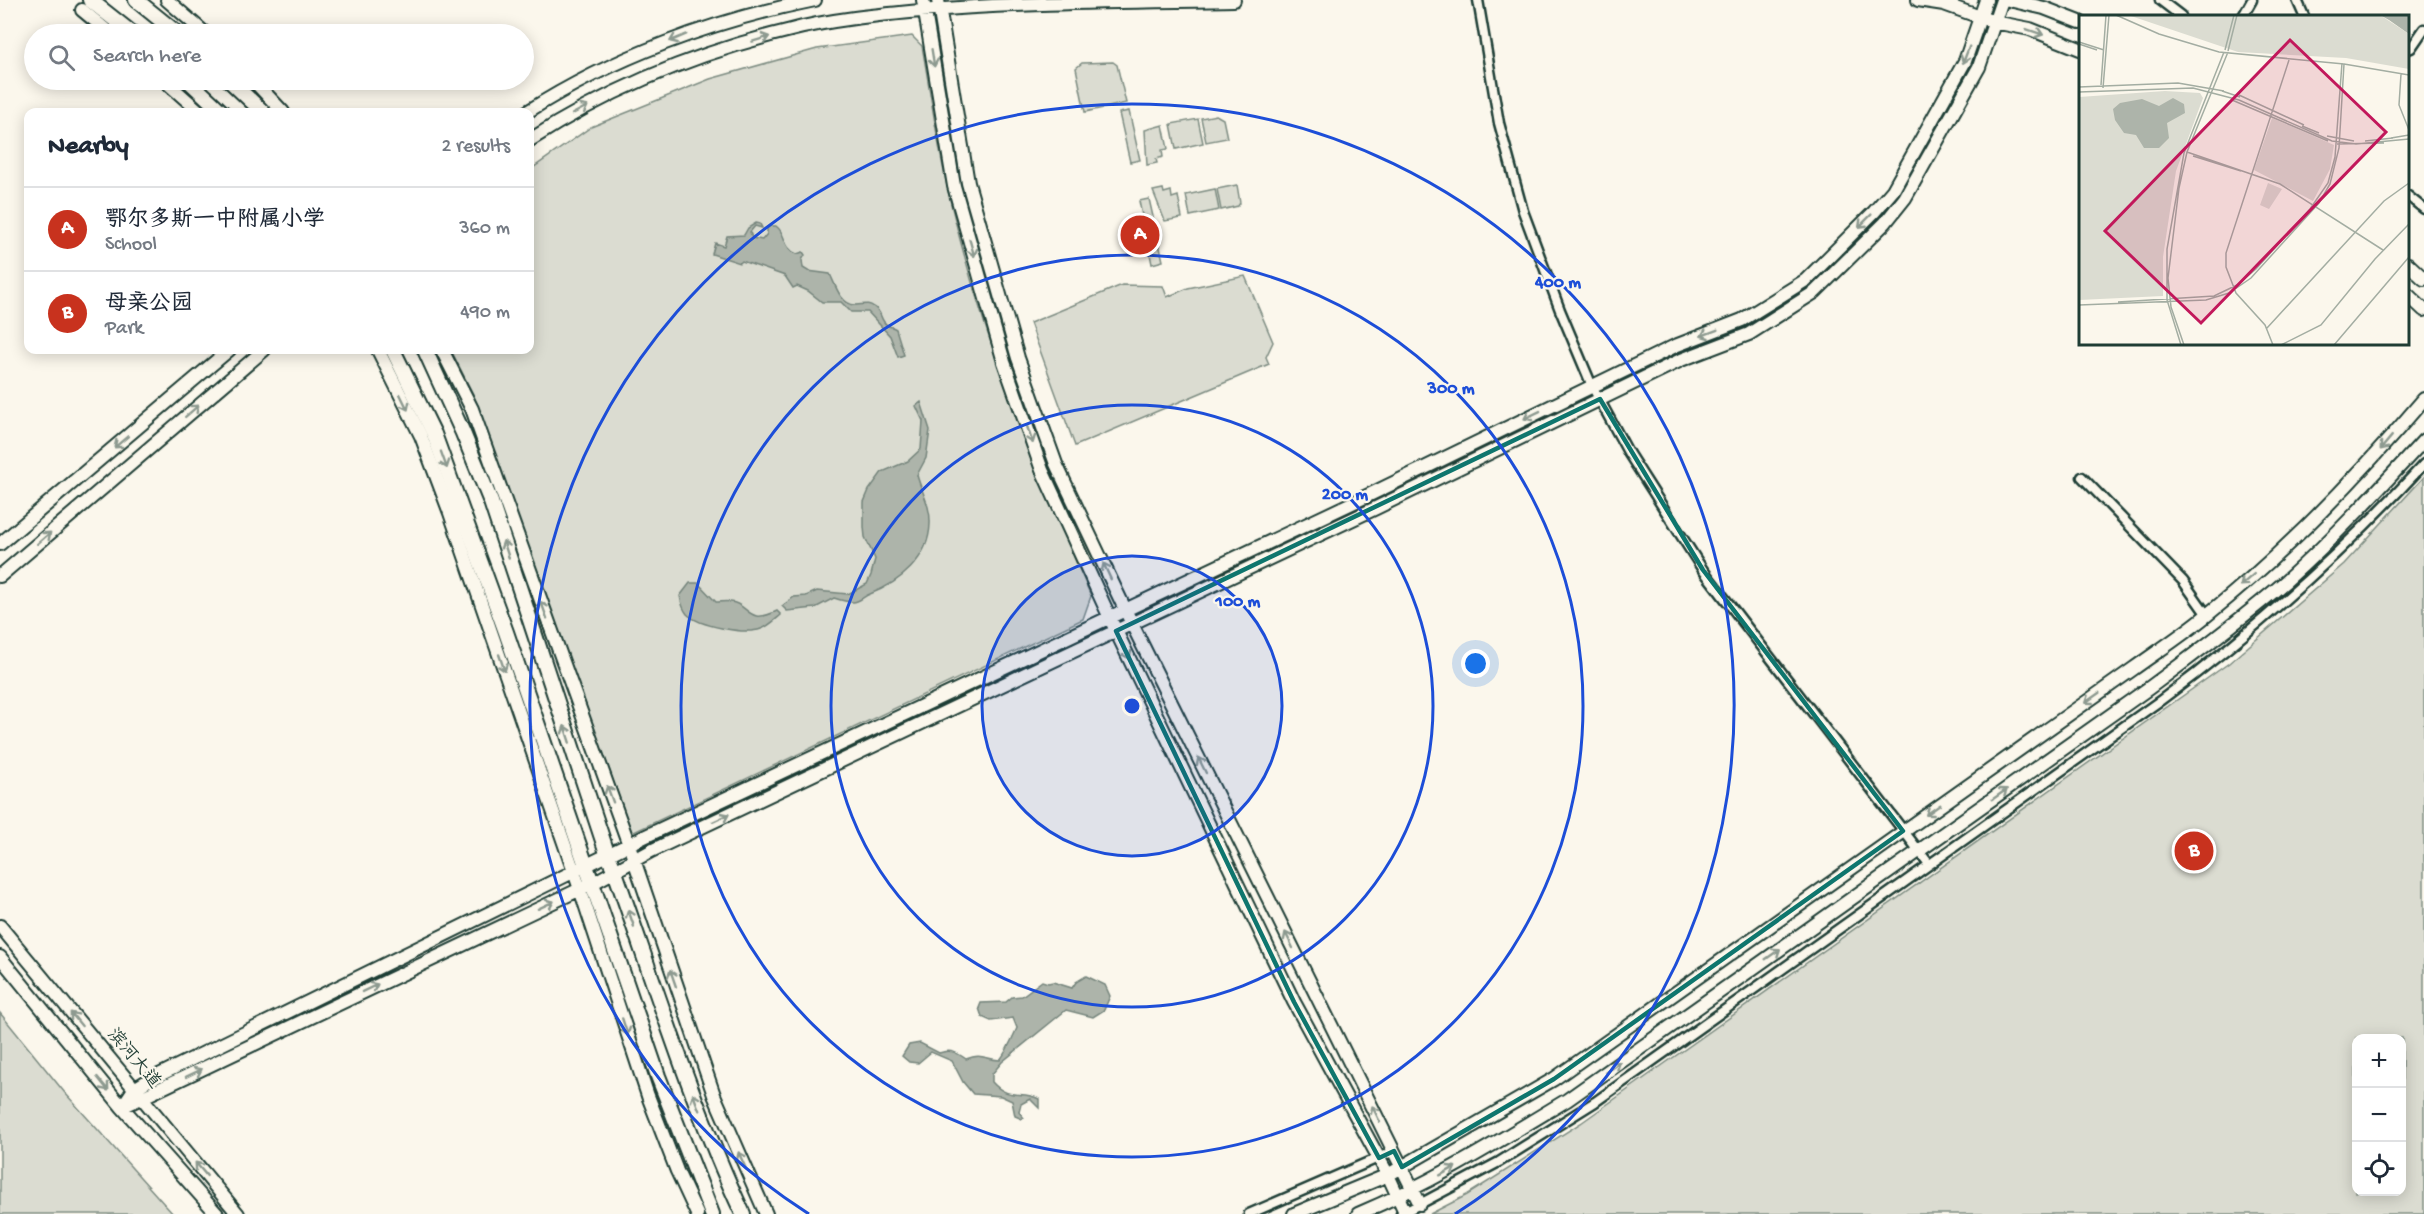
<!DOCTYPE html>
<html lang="en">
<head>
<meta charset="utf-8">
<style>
  :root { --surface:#fff; --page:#f2f2f3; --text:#1f2937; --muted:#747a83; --line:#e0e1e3; --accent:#c8321e }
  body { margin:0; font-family:"Gochi Hand","LXGW WenKai TC",sans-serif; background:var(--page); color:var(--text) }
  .controls { position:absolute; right:18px; bottom:18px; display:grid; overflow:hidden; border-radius:12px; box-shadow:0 3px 15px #0003 }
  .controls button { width:54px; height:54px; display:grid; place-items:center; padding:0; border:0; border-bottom:2px solid var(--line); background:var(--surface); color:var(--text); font:30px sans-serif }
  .you { position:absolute; left:1476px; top:664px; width:21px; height:21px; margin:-15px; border:4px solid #fff; border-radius:50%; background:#1a73e8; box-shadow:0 0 0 9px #1a73e833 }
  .badge { display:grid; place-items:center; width:39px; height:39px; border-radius:50%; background:var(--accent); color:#fff; font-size:20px; font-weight:700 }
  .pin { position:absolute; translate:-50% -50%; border:3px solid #fff; box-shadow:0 2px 6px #0006 }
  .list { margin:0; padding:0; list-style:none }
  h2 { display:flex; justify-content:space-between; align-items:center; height:78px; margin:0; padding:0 24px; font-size:26px }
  h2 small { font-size:20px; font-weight:400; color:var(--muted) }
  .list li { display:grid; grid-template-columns:39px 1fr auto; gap:18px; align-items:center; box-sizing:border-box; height:84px; padding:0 24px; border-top:2px solid var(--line) }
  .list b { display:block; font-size:22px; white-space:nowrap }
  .list p { margin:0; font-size:20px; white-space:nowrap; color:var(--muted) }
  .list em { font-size:20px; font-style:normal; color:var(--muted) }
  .icon { flex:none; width:33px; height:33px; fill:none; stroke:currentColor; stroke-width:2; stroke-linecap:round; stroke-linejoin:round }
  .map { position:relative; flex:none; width:2424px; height:1214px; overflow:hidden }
  .search { position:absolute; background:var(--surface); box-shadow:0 3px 15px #0003; left:24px; top:24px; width:510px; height:66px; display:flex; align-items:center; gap:15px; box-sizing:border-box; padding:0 21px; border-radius:33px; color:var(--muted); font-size:22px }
  .panel { position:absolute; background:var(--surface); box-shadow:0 3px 15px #0003; left:24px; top:108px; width:510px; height:246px; border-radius:12px }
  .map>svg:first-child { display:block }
  .green { fill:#dbdcd1; stroke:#7d8c82; stroke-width:1.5; fill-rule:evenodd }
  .water { fill:#adb4aa; stroke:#74847b; stroke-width:1.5 }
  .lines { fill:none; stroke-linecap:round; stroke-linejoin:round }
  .street-casing { stroke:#1f3d34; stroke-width:13 }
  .secondary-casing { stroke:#1f3d34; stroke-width:16 }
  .primary-casing { stroke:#1f3d34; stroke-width:18 }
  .street { stroke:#fbf7ec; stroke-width:8 }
  .secondary { stroke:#fbf7ec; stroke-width:12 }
  .primary { stroke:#fbf7ec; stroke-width:14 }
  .oneway { stroke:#8d9a90 }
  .marked { fill:none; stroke:#0f766e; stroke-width:4.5; stroke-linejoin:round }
  .ring { fill:none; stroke:#1d4ed8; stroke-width:3 }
  .labels { text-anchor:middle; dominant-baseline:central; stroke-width:4.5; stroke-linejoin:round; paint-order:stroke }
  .street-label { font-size:18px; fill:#1f3d34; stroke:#fbf7ec }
  .inset-road { fill:none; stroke:#a3ada2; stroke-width:1.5 }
  .view { fill:#c2185b; fill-opacity:0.15; stroke:#c2185b; stroke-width:3 }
  .inset-edge { fill:none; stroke:#1f3d34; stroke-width:3 }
  .centre { fill:#1d4ed8; stroke:#fbf7ec; stroke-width:3 }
  .ring-label { font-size:18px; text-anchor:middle; font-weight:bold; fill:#1d4ed8; stroke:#fbf7ec; stroke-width:4.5; stroke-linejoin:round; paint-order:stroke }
</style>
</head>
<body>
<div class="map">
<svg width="2424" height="1214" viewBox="0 0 2424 1214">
  <rect width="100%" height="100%" fill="#fbf7ec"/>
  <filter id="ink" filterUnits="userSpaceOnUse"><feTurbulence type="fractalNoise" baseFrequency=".0167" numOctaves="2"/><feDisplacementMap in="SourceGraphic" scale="12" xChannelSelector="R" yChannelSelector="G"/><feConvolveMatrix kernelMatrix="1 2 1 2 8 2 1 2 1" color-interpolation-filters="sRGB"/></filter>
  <g filter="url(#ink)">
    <!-- green -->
    <path class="green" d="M 912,36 L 922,46 C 932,101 939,158 953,212 C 986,347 1035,469 1091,596 L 1083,619 L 632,833 L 474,396 L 451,350 L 530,350 L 530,170 L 591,127 L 710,79 L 817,49 Z
      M 1113,62 L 1117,65 L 1126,103 L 1085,112 L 1076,68 L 1082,63 Z
      M 1129,111 L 1140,160 L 1130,162 L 1119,113 Z
      M 1216,115 L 1223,119 L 1227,138 L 1206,142 L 1201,118 Z
      M 1198,119 L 1203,143 L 1176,149 L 1171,124 Z
      M 1163,125 L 1168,149 L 1162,150 L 1163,157 L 1156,159 L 1157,163 L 1147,165 L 1145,130 Z
      M 1237,185 L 1240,203 L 1238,206 L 1221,210 L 1217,189 Z
      M 1163,189 L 1164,193 L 1171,191 L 1172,198 L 1178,196 L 1182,218 L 1165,221 L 1153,191 Z
      M 1215,189 L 1219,210 L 1190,216 L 1186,195 Z
      M 1149,199 L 1163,261 L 1152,264 L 1139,201 Z
      M 1245,276 L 1273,342 L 1266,357 L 1269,364 L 1075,446 L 1030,323 L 1122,285 L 1163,286 L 1167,297 L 1188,288 Z
      M 2424,477 L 2424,1214 L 1430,1214 L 1467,1195 L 1581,1123 L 2229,663 L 2344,564 ZM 2356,1038 L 2402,1038 L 2402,1192 L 2356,1192 Z
      M 0,1013 L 65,1093 L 173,1214 L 0,1214 Z"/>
    <!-- water -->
    <path class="water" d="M 756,223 L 760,224 L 762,228 L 755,226 L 750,232 L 752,238 L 762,240 L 767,234 L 767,229 L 770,226 L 776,226 C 787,234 782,248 797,254 L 803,252 L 805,255 L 802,260 L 803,268 L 808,271 L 830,274 C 835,284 841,306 856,305 C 863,305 868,302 874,307 C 881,311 880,317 884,322 C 887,327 891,326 896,329 L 904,355 L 898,357 L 890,336 L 868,312 L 851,312 L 841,302 L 822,302 L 808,291 L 797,286 L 793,288 L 785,276 L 742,261 L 740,263 L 712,254 L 715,243 L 724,246 L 727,236 L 744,235 L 748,228 Z
      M 921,402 L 930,430 L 926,458 L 917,475 C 921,491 931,506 930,524 C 929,559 899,583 870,594 C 864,596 859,602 853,602 C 847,602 840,600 834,598 L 815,608 L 787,611 L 782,606 L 794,597 L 806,596 L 817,591 L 848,594 L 867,584 L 871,575 L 875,559 L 865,537 L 864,527 L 864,502 L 869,490 L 882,472 L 908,461 L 921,449 L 923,421 L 916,406 Z
      M 690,583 L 698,583 L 716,602 C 721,602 727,601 731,602 C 749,604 747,626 777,611 L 781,615 C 775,620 768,627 761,629 C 745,635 699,626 687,614 C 683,609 681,602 680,596 Z
      M 1086,976 L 1105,985 L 1110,996 L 1104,1010 L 1093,1017 L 1066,1010 L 1002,1062 L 992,1074 L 992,1082 C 1009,1101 1021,1090 1039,1099 L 1039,1108 L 1030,1099 L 1021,1104 L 1019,1112 L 1024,1118 L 1022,1119 L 1015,1116 L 1012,1101 L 1001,1096 L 973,1094 L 963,1082 L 952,1061 L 931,1052 L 918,1063 L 909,1062 L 902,1056 L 909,1045 L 920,1043 L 939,1053 C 951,1049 956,1052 966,1059 C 983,1052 985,1060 1000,1060 C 1007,1051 1012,1039 1017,1028 L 1013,1018 L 991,1021 L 982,1017 L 979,1008 L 981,1003 L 1006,1002 L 1012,997 L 1022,996 L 1042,981 L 1048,983 L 1053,982 L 1072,988 L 1076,982 Z"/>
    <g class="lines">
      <!-- street casing -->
      <g class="street-casing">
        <path id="street" d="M 1478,0 L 1499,123 L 1523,211 L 1560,310 L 1592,386 L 1629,454 L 1703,570 L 1929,864
          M 2160,0 L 2181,16
          M 2297,0 L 2304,16
          M 2243,16 L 2252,0
          M 2408,49 L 2411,48 L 2424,29
          M 2408,196 L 2424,209
          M 2082,477 L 2183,581 L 2207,615
          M 1249,1214 L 1394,1151
          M 1401,1214 L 1499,1162 L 1595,1102 L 2161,700 C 2257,629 2343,552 2424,464"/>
      </g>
      <!-- secondary casing -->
      <g class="secondary-casing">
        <path id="secondary" d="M 167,0 L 206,34
          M 923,0 L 954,186 L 1004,362 L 1042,470 L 1116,631 L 1294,1002 L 1388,1175 L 1405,1212
          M 938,0 L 968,183 L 1018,358 L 1056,464 L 1132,624 L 1420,1204
          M 1918,0 L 1944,4 L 1994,22 L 2030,29 L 2080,49
          M 1986,0 L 1965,61 L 1893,190 L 1874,212 L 1806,280 L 1742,320 L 1675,346 L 1369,495 L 644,837 L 147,1081 L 134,1089 L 122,1107 L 593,883 L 651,851 L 1376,508 L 1681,360 L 1749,334 L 1815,292 L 1885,223 L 1905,198 L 1979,67 L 2002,0
          M 2009,0 L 2044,8 L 2080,22
          M 82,10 L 111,34
          M 164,80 L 200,112
          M 253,80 L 283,112
          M 527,112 C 613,57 714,20 815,0
          M 530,140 C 609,89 699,52 791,30 C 833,19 879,15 921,11 C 1025,2 1130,2 1234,0
          M 2408,264 L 2424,279
          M 2408,295 L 2424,310
          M 378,350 L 421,436 L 450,513 L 580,889 L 648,1096 L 677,1171 L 697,1214
          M 442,350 L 472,409 L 629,845 L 714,1095 L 766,1214
          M 0,544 L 229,350
          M 0,576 L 264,350
          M 0,926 L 238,1214
          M 0,957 L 122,1107 L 217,1214
          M 1294,1214 L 1388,1175 L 1554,1079 L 2133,669 C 2158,651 2184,634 2207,615 C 2287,551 2358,477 2424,399
          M 1358,1214 C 1432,1183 1499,1141 1567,1100 L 2149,688 C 2195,654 2242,619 2286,581 C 2335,537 2380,488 2424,440"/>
      </g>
      <!-- primary casing -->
      <g class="primary-casing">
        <path id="primary" d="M 90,0 L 133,34
          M 136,0 L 178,34
          M 188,80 L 222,112
          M 229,80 L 263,112
          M 393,350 L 434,434 L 506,632 L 658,1076 L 712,1214
          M 425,350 L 463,433 L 491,502 L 608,856 L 614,869 C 655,985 691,1103 743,1214"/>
      </g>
      <!-- street -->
      <use href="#street" class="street"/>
      <!-- secondary -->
      <use href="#secondary" class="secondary"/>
      <!-- primary -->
      <use href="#primary" class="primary"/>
    </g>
    <!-- one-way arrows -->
    <defs><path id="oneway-shaft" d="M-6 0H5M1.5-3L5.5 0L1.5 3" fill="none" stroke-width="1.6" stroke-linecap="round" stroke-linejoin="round" transform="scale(1.5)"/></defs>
    <g class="oneway">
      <use href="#oneway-shaft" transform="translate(2035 32) rotate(19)"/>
      <use href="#oneway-shaft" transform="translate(678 38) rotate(157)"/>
      <use href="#oneway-shaft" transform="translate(761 39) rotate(-17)"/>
      <use href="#oneway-shaft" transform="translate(1966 55) rotate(111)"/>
      <use href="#oneway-shaft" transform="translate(933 58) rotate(81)"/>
      <use href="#oneway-shaft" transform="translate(580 110) rotate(-28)"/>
      <use href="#oneway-shaft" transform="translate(1865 221) rotate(135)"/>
      <use href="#oneway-shaft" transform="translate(972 248) rotate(74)"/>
      <use href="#oneway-shaft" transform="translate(1709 333) rotate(159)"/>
      <use href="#oneway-shaft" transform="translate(404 402) rotate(64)"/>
      <use href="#oneway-shaft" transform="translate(192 411) rotate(-41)"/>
      <use href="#oneway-shaft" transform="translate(1532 415) rotate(154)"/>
      <use href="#oneway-shaft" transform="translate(1030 435) rotate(71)"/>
      <use href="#oneway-shaft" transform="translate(121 442) rotate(140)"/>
      <use href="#oneway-shaft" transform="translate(2386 443) rotate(130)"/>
      <use href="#oneway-shaft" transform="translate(444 460) rotate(70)"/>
      <use href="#oneway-shaft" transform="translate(44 538) rotate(-41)"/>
      <use href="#oneway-shaft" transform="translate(506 549) rotate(-108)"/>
      <use href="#oneway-shaft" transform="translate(1107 571) rotate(-115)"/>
      <use href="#oneway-shaft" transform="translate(2247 580) rotate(139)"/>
      <use href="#oneway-shaft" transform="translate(544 610) rotate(-110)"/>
      <use href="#oneway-shaft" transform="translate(1126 651) rotate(64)"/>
      <use href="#oneway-shaft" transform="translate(502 663) rotate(71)"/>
      <use href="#oneway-shaft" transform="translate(2092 698) rotate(145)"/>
      <use href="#oneway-shaft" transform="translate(567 734) rotate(-108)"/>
      <use href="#oneway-shaft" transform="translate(1202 765) rotate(-116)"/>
      <use href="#oneway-shaft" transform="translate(610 794) rotate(-110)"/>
      <use href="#oneway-shaft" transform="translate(2000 794) rotate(-35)"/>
      <use href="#oneway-shaft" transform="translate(1933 810) rotate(145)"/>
      <use href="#oneway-shaft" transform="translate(721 818) rotate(-25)"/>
      <use href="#oneway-shaft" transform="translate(546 905) rotate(-25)"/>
      <use href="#oneway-shaft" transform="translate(631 918) rotate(-109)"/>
      <use href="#oneway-shaft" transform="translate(1289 940) rotate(-116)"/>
      <use href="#oneway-shaft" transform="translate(1773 954) rotate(-35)"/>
      <use href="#oneway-shaft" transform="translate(673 978) rotate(-109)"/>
      <use href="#oneway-shaft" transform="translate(370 988) rotate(-26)"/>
      <use href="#oneway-shaft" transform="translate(76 1019) rotate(-129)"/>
      <use href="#oneway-shaft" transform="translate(625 1027) rotate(72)"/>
      <use href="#oneway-shaft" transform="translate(1613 1067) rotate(-35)"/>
      <use href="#oneway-shaft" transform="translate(194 1073) rotate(-26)"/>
      <use href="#oneway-shaft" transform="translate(103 1084) rotate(51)"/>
      <use href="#oneway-shaft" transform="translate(696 1102) rotate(-111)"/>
      <use href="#oneway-shaft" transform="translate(1376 1114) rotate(-116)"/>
      <use href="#oneway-shaft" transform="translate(742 1160) rotate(-114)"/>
      <use href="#oneway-shaft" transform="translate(201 1169) rotate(-130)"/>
      <use href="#oneway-shaft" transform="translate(1448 1171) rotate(-29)"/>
    </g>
  </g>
  <!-- marked area -->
  <path class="marked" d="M 1600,399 L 1703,570 L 1903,831 L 1554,1079 L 1402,1167 L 1394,1151 L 1379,1158 L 1294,1002 L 1116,631 Z"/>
  <!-- distance rings -->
  <circle cx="1132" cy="706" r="150" fill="#1d4ed8" fill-opacity=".12"/>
  <g class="ring">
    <circle cx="1132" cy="706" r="150"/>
    <circle cx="1132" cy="706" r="301"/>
    <circle cx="1132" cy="706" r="451"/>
    <path d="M809 1214A602 602 0 1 1 1455 1214"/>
  </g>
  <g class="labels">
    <!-- street labels -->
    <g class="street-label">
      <text transform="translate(133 1059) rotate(50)">滨河大道</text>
    </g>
  </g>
  <!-- overview -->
  <g transform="translate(2079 15)">
    <rect width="330" height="330" fill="#fbf7ec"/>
    <path d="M 49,0 L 301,0 L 330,19 L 330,54 L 267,43 L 159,37 ZM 86,76 L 121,78 L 124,83 L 97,156 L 84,242 L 84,281 L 0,285 L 0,82 ZM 193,103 L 255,130 L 251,154 L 234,186 L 175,155 ZM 189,168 L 203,174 L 190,194 L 181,190 Z" fill="#dbdcd1"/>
    <path d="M 301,0 L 330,0 L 330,19 L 310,5 ZM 94,83 L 105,89 L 106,98 L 88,108 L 90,123 L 80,133 L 65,133 L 57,120 L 45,118 L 36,105 L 34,94 L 41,88 L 63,84 L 80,91 Z" fill="#adb4aa"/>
    <path class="inset-road" d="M 37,0 L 80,19 L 140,37 L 265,49 L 330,60M 0,27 L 25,35M 0,29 L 18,35M 146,35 L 155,0M 149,36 L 158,0M 322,59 L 320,90 L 330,115M 22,70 L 27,0M 0,72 L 99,68 L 145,76M 24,73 L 30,0M 143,76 L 161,82M 0,77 L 114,73 L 160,85 L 253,126 L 277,129 L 330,124M 160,80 L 225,110M 153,85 L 249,126M 223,111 L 240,118M 248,121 L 275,126M 312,123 L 330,120M 286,126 L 314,123M 258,129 L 305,128M 108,137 L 201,169 L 304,235M 114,141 L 162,156M 39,287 L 135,281 L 158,270 L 177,254 L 231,194 L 249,168 L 256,142 L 263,48M 0,290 L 127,285 L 150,278 L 172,263 L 240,188 L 251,169 L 260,133 L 265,49M 188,313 L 305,186 L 330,168M 102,330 L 88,285 L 88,234 L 105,138 L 145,37M 105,330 L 92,292 L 89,263 L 100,173 L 108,137 L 149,37M 194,330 L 186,310 L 157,278 L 147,252 L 147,238 L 210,45M 202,330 L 242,310 L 296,244 L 330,209M 255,330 L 330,242"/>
    <path class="view" d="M 211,25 L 307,117 L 122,308 L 26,216 Z"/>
    <rect width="330" height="330" class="inset-edge"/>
  </g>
  <circle cx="1132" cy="706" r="9" class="centre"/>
  <g class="ring-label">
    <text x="1558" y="287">400 m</text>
    <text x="1451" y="393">300 m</text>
    <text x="1345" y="499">200 m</text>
    <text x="1238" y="606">100 m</text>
  </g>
</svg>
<div class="controls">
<button>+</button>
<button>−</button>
<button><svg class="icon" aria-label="locate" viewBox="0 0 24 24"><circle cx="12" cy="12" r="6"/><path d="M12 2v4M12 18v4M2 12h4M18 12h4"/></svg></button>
</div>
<div class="you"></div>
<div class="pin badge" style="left:1140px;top:235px">A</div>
<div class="pin badge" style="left:2194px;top:851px">B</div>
<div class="search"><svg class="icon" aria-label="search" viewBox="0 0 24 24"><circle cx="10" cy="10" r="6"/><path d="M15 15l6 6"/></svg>Search here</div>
<section class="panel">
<h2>Nearby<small>2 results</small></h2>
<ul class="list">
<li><span class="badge">A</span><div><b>鄂尔多斯一中附属小学</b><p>School</p></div><em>360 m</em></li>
<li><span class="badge">B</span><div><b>母亲公园</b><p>Park</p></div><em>490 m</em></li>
</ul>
</section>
</div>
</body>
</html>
